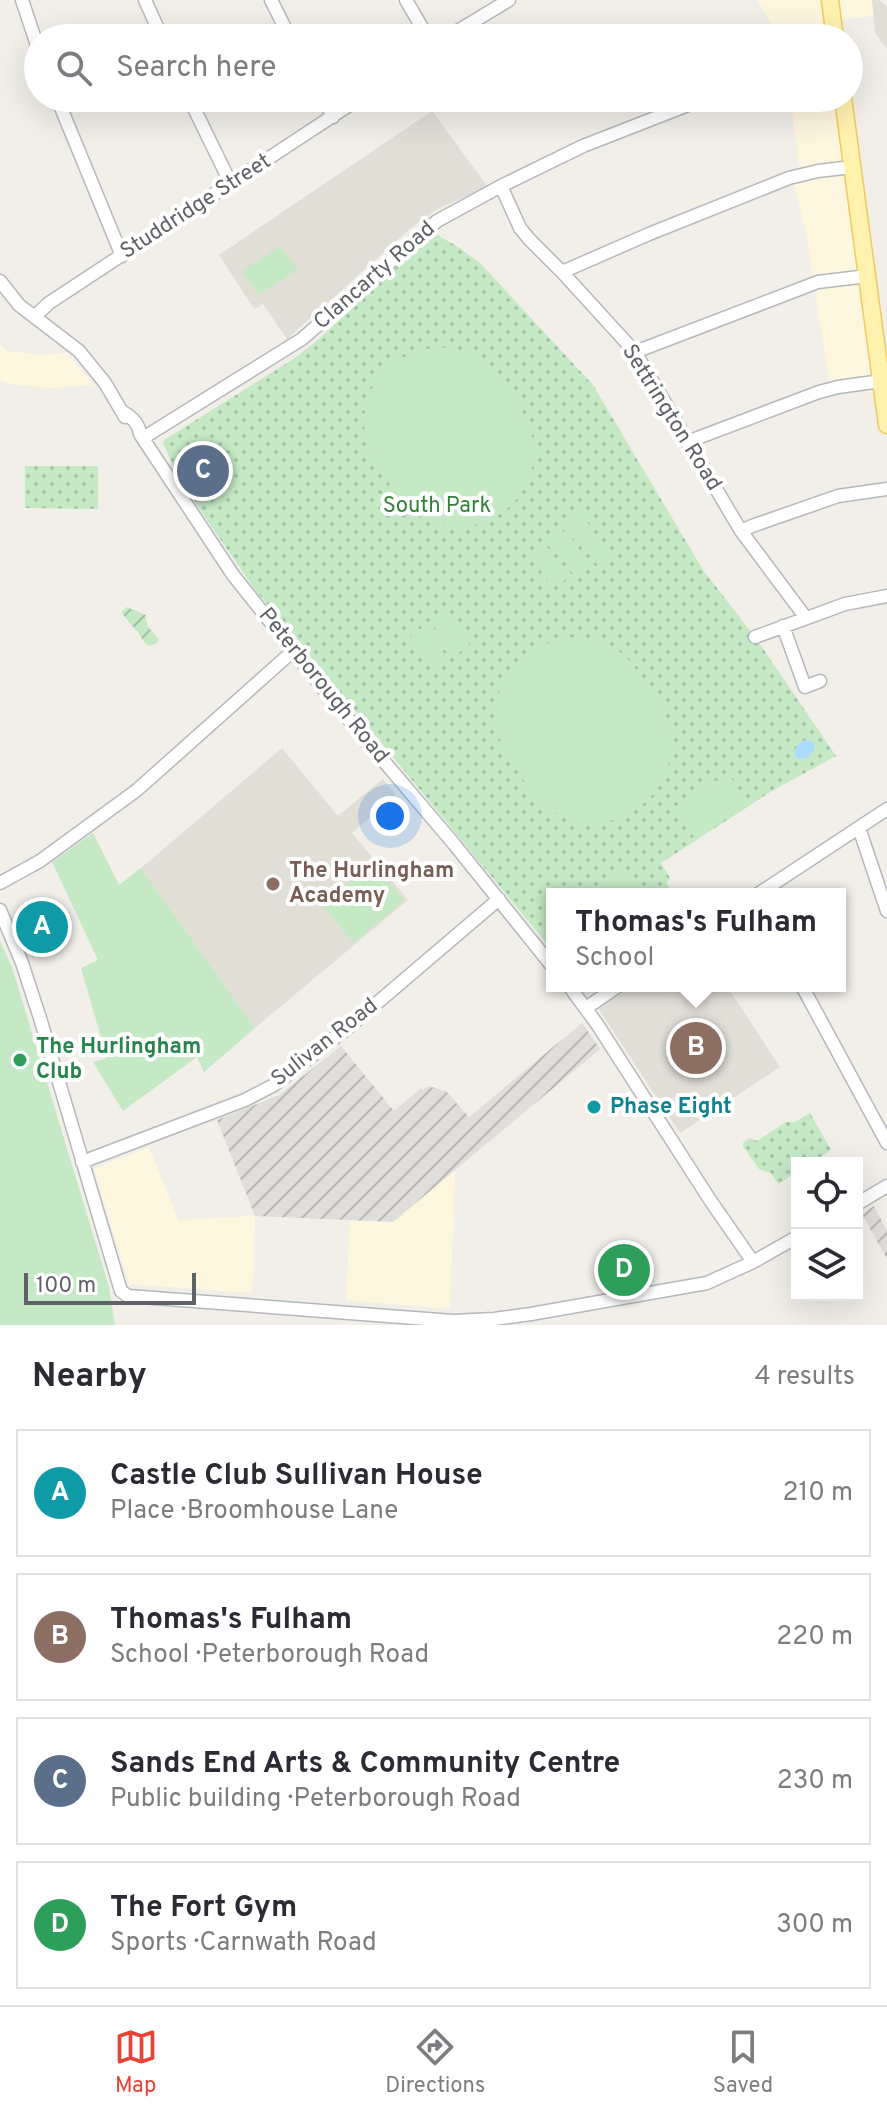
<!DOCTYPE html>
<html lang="en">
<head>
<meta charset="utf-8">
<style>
  :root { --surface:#fff; --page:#f7f7f7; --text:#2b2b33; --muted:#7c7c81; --line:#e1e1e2; --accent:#ea4335 }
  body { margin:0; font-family:Overpass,sans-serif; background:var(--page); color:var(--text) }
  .controls { position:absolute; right:24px; bottom:24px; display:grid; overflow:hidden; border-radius:0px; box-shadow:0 8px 32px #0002 }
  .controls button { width:72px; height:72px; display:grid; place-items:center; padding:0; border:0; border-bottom:2px solid var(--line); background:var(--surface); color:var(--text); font:40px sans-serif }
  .scale { position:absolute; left:24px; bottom:20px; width:172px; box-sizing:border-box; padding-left:8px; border:4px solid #5f6368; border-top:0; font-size:22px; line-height:28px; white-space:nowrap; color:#5f6368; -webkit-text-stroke:6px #fff; paint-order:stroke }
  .you { position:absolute; left:390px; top:816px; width:28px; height:28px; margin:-20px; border:6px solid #fff; border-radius:50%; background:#1a73e8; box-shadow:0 0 0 12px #1a73e833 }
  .badge { display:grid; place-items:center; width:52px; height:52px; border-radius:50%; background:var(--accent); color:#fff; font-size:26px; font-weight:700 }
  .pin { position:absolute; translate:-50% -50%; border:4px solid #fff; box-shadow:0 2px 8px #0006 }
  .popup { position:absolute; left:546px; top:888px; width:300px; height:104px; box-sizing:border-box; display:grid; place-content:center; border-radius:0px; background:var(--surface); filter:drop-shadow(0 2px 6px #0005); font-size:26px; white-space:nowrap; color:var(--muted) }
  .popup b { font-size:30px; color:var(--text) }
  .popup::after { content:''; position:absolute; left:50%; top:100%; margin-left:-16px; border:16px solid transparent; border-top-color:var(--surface) }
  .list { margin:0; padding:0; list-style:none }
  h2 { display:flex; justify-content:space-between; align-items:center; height:104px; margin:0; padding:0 32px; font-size:34px }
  h2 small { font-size:26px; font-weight:400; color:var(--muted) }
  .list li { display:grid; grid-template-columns:52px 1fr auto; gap:24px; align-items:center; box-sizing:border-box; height:128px; margin:0 16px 16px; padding:0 16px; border:2px solid var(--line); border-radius:0px }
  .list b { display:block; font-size:30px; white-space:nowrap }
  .list p { margin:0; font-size:26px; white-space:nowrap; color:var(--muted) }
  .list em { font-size:26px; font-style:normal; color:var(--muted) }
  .icon { flex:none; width:44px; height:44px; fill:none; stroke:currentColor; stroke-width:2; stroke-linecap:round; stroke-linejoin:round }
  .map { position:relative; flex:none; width:887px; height:1325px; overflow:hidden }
  .search { position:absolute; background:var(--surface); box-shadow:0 8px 32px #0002; left:24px; right:24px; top:24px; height:88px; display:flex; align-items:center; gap:20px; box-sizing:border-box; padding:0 28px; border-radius:44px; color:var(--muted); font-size:30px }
  .sheet { height:680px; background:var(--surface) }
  nav { display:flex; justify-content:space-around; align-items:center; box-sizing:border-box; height:112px; border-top:2px solid var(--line); background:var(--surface); font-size:22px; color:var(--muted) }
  nav a { display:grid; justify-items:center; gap:4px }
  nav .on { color:var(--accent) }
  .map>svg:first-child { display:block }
  .commercial { fill:#fef7e0 }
  .industrial { fill:url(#industrial-furrows) }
  .education { fill:#e1ded6 }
  .grass { fill:url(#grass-dots) }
  .garden { fill:url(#garden-furrows) }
  .pitch { fill:#c5e8c5 }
  .water { fill:#aadaff }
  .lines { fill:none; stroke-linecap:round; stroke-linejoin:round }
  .minor-casing { stroke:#b5b8bc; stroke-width:15 }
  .major-casing { stroke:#f2c960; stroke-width:19 }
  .minor { stroke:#fff; stroke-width:12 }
  .major { stroke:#fff2af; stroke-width:16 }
  .education-dot { fill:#8d6e63; stroke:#fff; stroke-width:3 }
  .leisure-dot { fill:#2e9e5b; stroke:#fff; stroke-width:3 }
  .culture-dot { fill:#0f9aa8; stroke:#fff; stroke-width:3 }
  .labels { text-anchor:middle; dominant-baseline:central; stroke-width:8; stroke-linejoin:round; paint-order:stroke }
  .street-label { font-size:22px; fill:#5f6368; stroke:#fff }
  .park-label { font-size:22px; fill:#348238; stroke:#fff }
  .education-label { font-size:22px; font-weight:bold; fill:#785e54; stroke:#fff; text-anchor:start }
  .leisure-label { font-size:22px; font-weight:bold; fill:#27864d; stroke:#fff; text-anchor:start }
  .culture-label { font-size:22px; font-weight:bold; fill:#0d838f; stroke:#fff; text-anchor:start }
</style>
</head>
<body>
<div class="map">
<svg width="887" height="1325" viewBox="0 0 887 1325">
  <defs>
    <pattern id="industrial-furrows" width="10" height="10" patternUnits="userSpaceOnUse" patternTransform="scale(2)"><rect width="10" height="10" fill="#e0deda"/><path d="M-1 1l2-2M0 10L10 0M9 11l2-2" fill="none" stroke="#b9b8b5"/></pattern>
    <pattern id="grass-dots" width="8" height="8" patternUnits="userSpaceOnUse" patternTransform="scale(2)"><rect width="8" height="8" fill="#c5e8c5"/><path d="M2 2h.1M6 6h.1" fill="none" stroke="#a3c0a4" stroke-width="1.8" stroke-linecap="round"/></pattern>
    <pattern id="garden-furrows" width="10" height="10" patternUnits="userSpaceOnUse" patternTransform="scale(2)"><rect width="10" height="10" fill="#c5e8c5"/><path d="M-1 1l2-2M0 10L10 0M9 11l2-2" fill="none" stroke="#a3c0a4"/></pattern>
  </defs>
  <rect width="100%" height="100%" fill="#f1efe8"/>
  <!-- commercial -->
  <path class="commercial" d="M 757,0 L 822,0 L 826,38 L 780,38 Z
    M 836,0 L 872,0 L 874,16 L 839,20 Z
    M 790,98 L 838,98 L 875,385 L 831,392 L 806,233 L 794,183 L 800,171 Z
    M 0,344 L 7,351 L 43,355 L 67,353 L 93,385 L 50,388 L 12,384 L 0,380 Z
    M 149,1147 L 178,1220 L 255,1216 L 252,1293 L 129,1284 L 94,1169 Z
    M 455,1170 L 450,1309 L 346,1300 L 350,1219 L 393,1222 Z"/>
  <!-- industrial -->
  <path class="industrial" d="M 582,1023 L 600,1049 L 393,1222 L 255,1216 L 217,1120 L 279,1095 L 341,1046 L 394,1111 L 421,1088 L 423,1090 L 428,1086 L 446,1091 L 469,1117 Z
    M 874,1206 L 887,1231 L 887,1259 L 862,1214 Z"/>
  <!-- education -->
  <path class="education" d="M 872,0 L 880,0 L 887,7 L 887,49 L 875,33 Z
    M 432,111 L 488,187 L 437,209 L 411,228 L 287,339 L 263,304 L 254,309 L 219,255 Z
    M 282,748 L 338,816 L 383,779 L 396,795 L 352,833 L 408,900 L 255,1028 L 141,868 Z
    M 632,986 L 727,986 L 780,1067 L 680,1133 L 598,1008 Z"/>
  <!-- grass -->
  <path class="grass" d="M 436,230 L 439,236 L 458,247 L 481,264 L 593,385 L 703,570 L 755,637 L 836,756 L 772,791 L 661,863 L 670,878 L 666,883 L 674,894 L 552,894 L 552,950 L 256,591 L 200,510 L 175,469 L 163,443 L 164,440 L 295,358 L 319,339 Z
    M 25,466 L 98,466 L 98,509 L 25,508 Z
    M 810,1113 L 831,1150 L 811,1163 L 797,1163 L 797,1172 L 778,1184 L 771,1173 L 759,1169 L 743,1146 L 743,1143 L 750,1138 L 757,1141 L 786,1122 L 795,1122 Z"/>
  <!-- garden -->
  <path class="garden" d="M 127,607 L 146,615 C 145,625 152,632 159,639 L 155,644 L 149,646 C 142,642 143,638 137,631 C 132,625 126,619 121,612 Z"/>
  <!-- pitch -->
  <path class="pitch" d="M 281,246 L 297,270 L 258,295 L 242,271 Z
    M 438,347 C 455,349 470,352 484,362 C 496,370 503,382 511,394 C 518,404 525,414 529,426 C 540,455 531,489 507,509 C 479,533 434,533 407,507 C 398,498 392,488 385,477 C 376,464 367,450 365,434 C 358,385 393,352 438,347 Z
    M 578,508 L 613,560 L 600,569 L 565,517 Z
    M 566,530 L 589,563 L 573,574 L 550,540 Z
    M 545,544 L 568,578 L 552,588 L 530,555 Z
    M 447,611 L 470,645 L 454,656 L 431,622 Z
    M 426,625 L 448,659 L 433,670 L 410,635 Z
    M 575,637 C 588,639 600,641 611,646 C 628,656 637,670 648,686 C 656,697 664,709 668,723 C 681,769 651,814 604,822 C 564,829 540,805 520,775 C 513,765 505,755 501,743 C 481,687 521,642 575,637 Z
    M 728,773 L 749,804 L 695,839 L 674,807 Z
    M 93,833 L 119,885 L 141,868 L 255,1028 L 204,1072 L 197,1057 L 123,1111 L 93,1062 L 107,1058 L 81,968 L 98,960 L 52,862 Z
    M 373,863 L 404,900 L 354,943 L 322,905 Z
    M 621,868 L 638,894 L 607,894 L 600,883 Z
    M 0,941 L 12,967 L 109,1287 L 115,1325 L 0,1325 Z"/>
  <!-- water -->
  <path class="water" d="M 806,740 L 814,742 L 815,749 L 807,758 L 799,759 L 795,756 L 795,749 L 801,742 Z"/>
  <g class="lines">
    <!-- minor casing -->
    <g class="minor-casing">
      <path id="minor" d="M 22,0 L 38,48
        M 145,0 L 162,38
        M 271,0 L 290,38
        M 406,0 L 428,38
        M 446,38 L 509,0
        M 57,98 L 122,256
        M 189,98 L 231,184
        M 323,98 L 333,117
        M 501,186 L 520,228 L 529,239 L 562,272 L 635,352 L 741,531 L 806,618
        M 562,272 L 649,234 L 789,178 L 818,171 L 852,167
        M 0,281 L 19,305 L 79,351 L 105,383 L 125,417
        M 34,317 L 49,303 L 360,98
        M 635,352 L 818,282 L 867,276
        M 123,412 C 132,417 139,424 140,434 L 233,575 L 338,707 L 454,844 L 552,966
        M 143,438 L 302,339 L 437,221 L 501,186 L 583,146 L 706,98
        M 687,442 L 819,392 L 838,387 L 881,381
        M 741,531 L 752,526 L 838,496 L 887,489
        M 783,626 L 805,687 L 820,681
        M 755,637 L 845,604 L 887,596
        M 859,828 L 887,911
        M 0,883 L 40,861 L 137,790 L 293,651
        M 758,894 L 887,809
        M 0,910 L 22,963 L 40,1018 L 121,1291 L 128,1296 L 453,1321 L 494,1319 L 531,1314 L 707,1283 L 753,1262 L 797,1237
        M 569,986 L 597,1024 L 710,1200 L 753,1262
        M 802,986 L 887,1143
        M 586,1008 L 618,986
        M 82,1162 L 245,1100 L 274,1085 L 350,1026 L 499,899
        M 857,1204 L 887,1186"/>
    </g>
    <!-- major casing -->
    <g class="major-casing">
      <path id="major" d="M 830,0 L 835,38
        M 843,98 L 887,425"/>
    </g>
    <!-- minor -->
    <use href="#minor" class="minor"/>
    <!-- major -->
    <use href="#major" class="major"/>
  </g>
  <!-- markers -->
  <circle class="education-dot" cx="273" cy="884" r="8"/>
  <circle class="leisure-dot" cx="20" cy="1060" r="8"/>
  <circle class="culture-dot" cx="594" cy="1107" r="8"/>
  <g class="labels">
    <!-- street labels -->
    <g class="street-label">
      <text transform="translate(196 207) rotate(-33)">Studdridge Street</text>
      <text transform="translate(375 276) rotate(-41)">Clancarty Road</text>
      <text transform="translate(671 418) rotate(58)">Settrington Road</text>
      <text transform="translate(323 686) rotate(51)">Peterborough Road</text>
      <text transform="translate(325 1043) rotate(-38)">Sulivan Road</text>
    </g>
    <!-- park labels -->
    <g class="park-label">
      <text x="437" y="506">South Park</text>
    </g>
    <!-- education labels -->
    <g class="education-label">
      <text x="289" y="871">The Hurlingham<tspan x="289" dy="25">Academy</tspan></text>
    </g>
    <!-- leisure labels -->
    <g class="leisure-label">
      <text x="36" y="1047">The Hurlingham<tspan x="36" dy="25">Club</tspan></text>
    </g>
    <!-- culture labels -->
    <g class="culture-label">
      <text x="610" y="1107">Phase Eight</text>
    </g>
  </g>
</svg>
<div class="controls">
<button><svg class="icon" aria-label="locate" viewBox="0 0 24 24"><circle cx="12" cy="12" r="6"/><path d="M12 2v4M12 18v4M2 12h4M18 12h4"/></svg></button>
<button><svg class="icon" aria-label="layers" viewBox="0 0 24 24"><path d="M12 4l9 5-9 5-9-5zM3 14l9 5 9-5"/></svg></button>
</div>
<div class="scale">100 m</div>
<div class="you"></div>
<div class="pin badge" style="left:42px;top:927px;background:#0f9aa8">A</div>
<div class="pin badge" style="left:696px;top:1048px;background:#8d6e63">B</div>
<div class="popup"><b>Thomas's Fulham</b>School</div>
<div class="pin badge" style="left:203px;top:471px;background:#5c6f8a">C</div>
<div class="pin badge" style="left:624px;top:1270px;background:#2e9e5b">D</div>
<div class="search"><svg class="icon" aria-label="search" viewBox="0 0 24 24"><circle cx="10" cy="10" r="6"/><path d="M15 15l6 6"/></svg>Search here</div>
</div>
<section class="sheet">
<h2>Nearby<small>4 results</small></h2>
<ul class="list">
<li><span class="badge" style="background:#0f9aa8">A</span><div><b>Castle Club Sullivan House</b><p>Place · Broomhouse Lane</p></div><em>210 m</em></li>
<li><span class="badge" style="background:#8d6e63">B</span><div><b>Thomas's Fulham</b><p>School · Peterborough Road</p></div><em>220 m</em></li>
<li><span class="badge" style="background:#5c6f8a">C</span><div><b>Sands End Arts &amp; Community Centre</b><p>Public building · Peterborough Road</p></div><em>230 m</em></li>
<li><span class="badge" style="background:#2e9e5b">D</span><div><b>The Fort Gym</b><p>Sports · Carnwath Road</p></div><em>300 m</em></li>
</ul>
</section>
<nav>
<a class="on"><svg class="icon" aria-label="map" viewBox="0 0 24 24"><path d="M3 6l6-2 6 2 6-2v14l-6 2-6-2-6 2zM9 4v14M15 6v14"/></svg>Map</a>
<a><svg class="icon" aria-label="directions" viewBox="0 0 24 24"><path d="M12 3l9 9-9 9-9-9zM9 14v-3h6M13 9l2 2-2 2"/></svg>Directions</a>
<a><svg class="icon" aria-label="saved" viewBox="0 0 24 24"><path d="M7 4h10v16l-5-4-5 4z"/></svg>Saved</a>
</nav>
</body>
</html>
